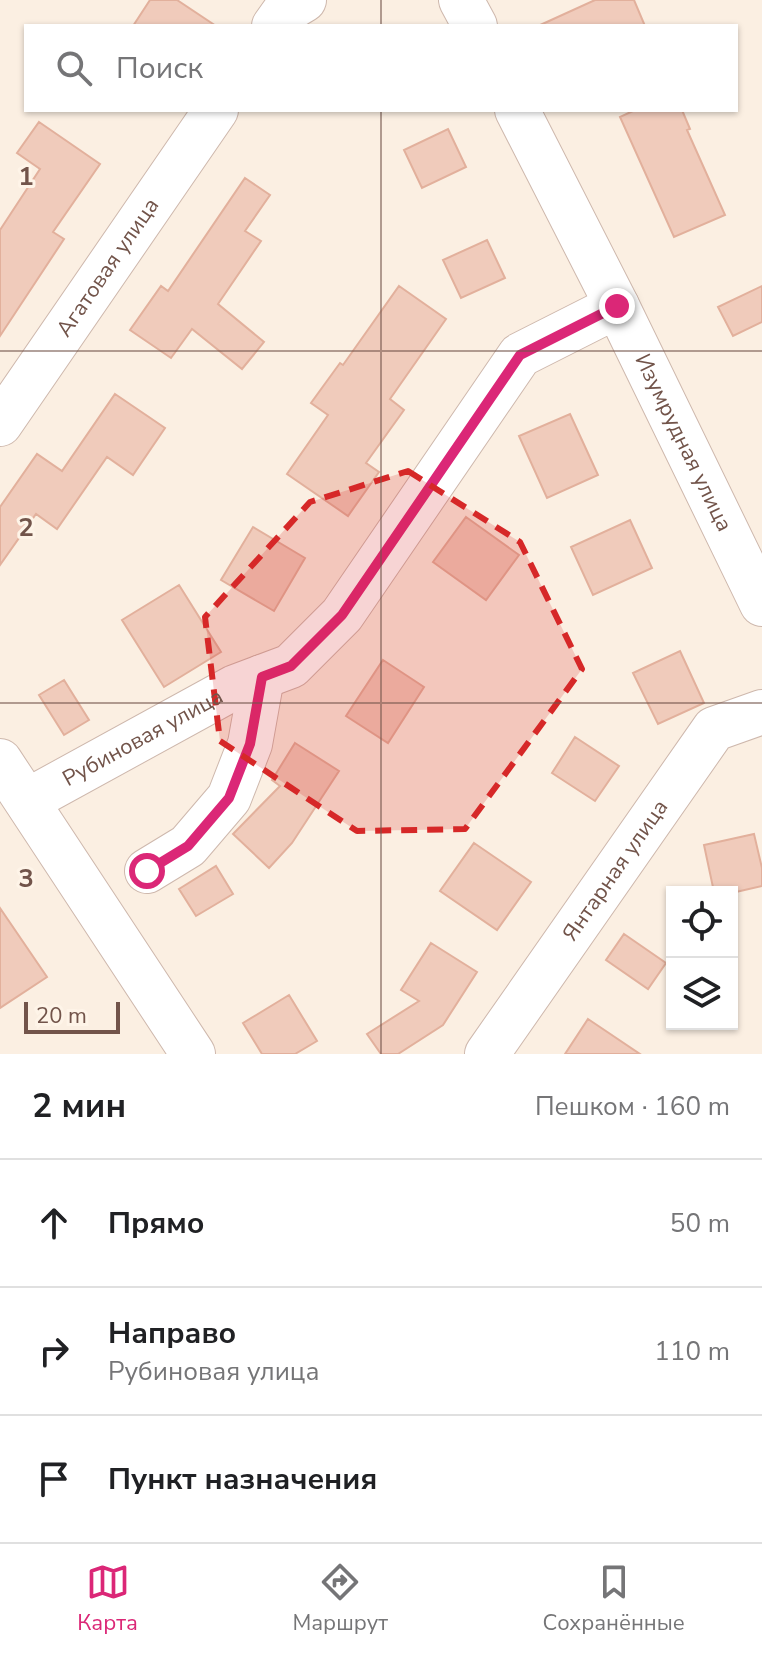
<!DOCTYPE html>
<html lang="ru">
<head>
<meta charset="utf-8">
<style>
  :root { --surface:#fff; --page:#f6f6f6; --text:#202124; --muted:#757577; --line:#e0e0e0; --accent:#db2777 }
  body { margin:0; font-family:"Nunito Sans",sans-serif; background:var(--page); color:var(--text) }
  .controls { position:absolute; right:24px; bottom:24px; display:grid; overflow:hidden; border-radius:0px; box-shadow:0 2px 6px #0004 }
  .controls button { width:72px; height:72px; display:grid; place-items:center; padding:0; border:0; border-bottom:2px solid var(--line); background:var(--surface); color:var(--text); font:40px sans-serif }
  .scale { position:absolute; left:24px; bottom:20px; width:96px; box-sizing:border-box; padding-left:8px; border:4px solid #72544a; border-top:0; font-size:22px; line-height:28px; white-space:nowrap; color:#72544a; -webkit-text-stroke:6px #fef4e8; paint-order:stroke }
  .stop { position:absolute; width:24px; height:24px; margin:-18px; border:6px solid #db2777; border-radius:50%; background:#fff }
  .stop.end { background:#db2777; border-color:#fff; box-shadow:0 2px 8px #0008 }
  .list { margin:0; padding:0; list-style:none }
  h2 { display:flex; justify-content:space-between; align-items:center; height:104px; margin:0; padding:0 32px; font-size:34px }
  h2 small { font-size:26px; font-weight:400; color:var(--muted) }
  .list li { display:grid; grid-template-columns:52px 1fr auto; gap:24px; align-items:center; box-sizing:border-box; height:128px; padding:0 32px; border-top:2px solid var(--line) }
  .list b { display:block; font-size:30px; white-space:nowrap }
  .list p { margin:0; font-size:26px; white-space:nowrap; color:var(--muted) }
  .list em { font-size:26px; font-style:normal; color:var(--muted) }
  .icon { flex:none; width:44px; height:44px; fill:none; stroke:currentColor; stroke-width:2; stroke-linecap:round; stroke-linejoin:round }
  .map { position:relative; flex:none; width:762px; height:1054px; overflow:hidden }
  .search { position:absolute; background:var(--surface); box-shadow:0 2px 6px #0004; left:24px; right:24px; top:24px; height:88px; display:flex; align-items:center; gap:20px; box-sizing:border-box; padding:0 28px; border-radius:0px; color:var(--muted); font-size:30px }
  .sheet { height:488px; background:var(--surface) }
  nav { display:flex; justify-content:space-around; align-items:center; box-sizing:border-box; height:112px; border-top:2px solid var(--line); background:var(--surface); font-size:22px; color:var(--muted) }
  nav a { display:grid; justify-items:center; gap:4px }
  nav .on { color:var(--accent) }
  .map>svg:first-child { display:block }
  .building { fill:#f0cbbb; stroke:#e2b09c; stroke-width:2 }
  .lines { fill:none; stroke-linecap:round; stroke-linejoin:round }
  .minor-casing { stroke:#ceb8ad; stroke-width:46 }
  .minor { stroke:#fff; stroke-width:44 }
  .route { stroke:#db2777; stroke-width:10 }
  .marked { fill:#d62828; fill-opacity:0.2; stroke:#d62828; stroke-width:6; stroke-dasharray:16 10; stroke-linejoin:round }
  .grid { fill:none; stroke:#72544a; stroke-width:2; stroke-opacity:0.55 }
  .labels { text-anchor:middle; dominant-baseline:central; stroke-width:6; stroke-linejoin:round; paint-order:stroke }
  .street-label { font-size:22px; fill:#72544a; stroke:#fef4e8 }
  .grid-label { font-size:26px; text-anchor:middle; font-weight:bold; fill:#72544a; stroke:#fef4e8; stroke-width:6; stroke-linejoin:round; paint-order:stroke }
</style>
</head>
<body>
<div class="map">
<svg width="762" height="1054" viewBox="0 0 762 1054">
  <rect width="100%" height="100%" fill="#fbefe2"/>
  <!-- building -->
  <path class="building" d="M 150,0 L 177,0 L 216,26 L 133,26 Z
    M 595,0 L 634,0 L 645,26 L 538,26 Z
    M 635,110 L 682,110 L 690,129 L 687,130 L 725,215 L 674,237 L 620,117 Z
    M 39,122 L 100,164 L 53,232 L 64,239 L 0,336 L 0,230 L 40,169 L 17,153 Z
    M 448,129 L 466,167 L 422,188 L 404,150 Z
    M 245,178 L 270,195 L 245,231 L 261,241 L 218,304 L 264,342 L 242,369 L 192,329 L 171,358 L 130,330 L 161,286 L 168,291 Z
    M 487,240 L 505,278 L 461,298 L 443,260 Z
    M 399,286 L 446,319 L 390,399 L 404,410 L 366,463 L 379,472 L 348,516 L 287,474 L 328,415 L 311,403 L 340,363 L 343,365 Z
    M 762,286 L 762,322 L 733,336 L 718,307 Z
    M 115,394 L 165,428 L 133,475 L 107,457 L 57,529 L 36,514 L 0,565 L 0,507 L 37,454 L 62,471 Z
    M 570,414 L 598,475 L 547,498 L 519,436 Z
    M 466,517 L 519,555 L 486,600 L 433,562 Z
    M 630,520 L 652,568 L 593,595 L 571,547 Z
    M 253,527 L 305,558 L 274,611 L 221,580 Z
    M 179,585 L 221,652 L 164,687 L 122,620 Z
    M 680,651 L 704,703 L 658,724 L 633,673 Z
    M 383,660 L 424,687 L 388,743 L 346,716 Z
    M 64,680 L 89,720 L 64,735 L 39,695 Z
    M 575,737 L 619,766 L 595,801 L 552,773 Z
    M 295,743 L 339,771 L 292,843 L 269,868 L 233,834 L 280,786 L 272,780 Z
    M 754,834 L 762,868 L 762,886 L 736,892 L 714,892 L 704,845 Z
    M 474,843 L 531,882 L 497,930 L 440,891 Z
    M 216,866 L 233,894 L 196,916 L 179,889 Z
    M 0,908 L 47,977 L 0,1008 Z
    M 624,934 L 666,963 L 648,989 L 606,960 Z
    M 431,943 L 477,972 L 443,1025 L 398,1054 L 381,1054 L 367,1034 L 419,1001 L 401,990 Z
    M 289,995 L 317,1041 L 295,1054 L 262,1054 L 243,1023 Z
    M 588,1019 L 640,1054 L 565,1054 Z"/>
  <g class="lines">
    <!-- minor casing -->
    <g class="minor-casing">
      <g id="minor">
        <path d="M 461,0 L 475,26"/>
        <path d="M 274,26 L 284,12 L 304,0"/>
        <path id="s1" d="M 517,110 L 617,306 L 762,604"/>
        <path id="s2" d="M 0,424 L 216,110"/>
        <path d="M 0,761 L 193,1054"/>
        <path id="s3" d="M 27,801 L 235,687 L 291,666 L 342,615 L 520,355 L 617,306"/>
        <path d="M 147,871 L 188,846 L 229,798 L 250,744 L 262,677"/>
        <path id="s4" d="M 487,1054 L 714,729 L 762,712"/>
      </g>
    </g>
    <!-- minor -->
    <use href="#minor" class="minor"/>
  </g>
  <g class="lines">
    <!-- route -->
    <path class="route" d="M 147,871 L 188,846 L 229,798 L 250,744 L 262,677 L 291,666 L 342,615 L 520,355 L 617,306"/>
  </g>
  <!-- marked area -->
  <path class="marked" d="M 408,471 L 520,542 L 582,669 L 465,829 L 357,831 L 220,741 L 205,617 L 310,502 Z"/>
  <!-- grid -->
  <path class="grid" d="M 381,0 L 381,26M 381,110 L 381,1054M 0,351 L 762,351M 0,703 L 762,703"/>
  <g class="labels">
    <!-- street labels -->
    <g class="street-label">
      <text stroke="none"><textPath href="#s2" startOffset="190">Агатовая улица</textPath></text>
      <text stroke="none"><textPath href="#s1" startOffset="372">Изумрудная улица</textPath></text>
      <text stroke="none"><textPath href="#s3" startOffset="132">Рубиновая улица</textPath></text>
      <text stroke="none"><textPath href="#s4" startOffset="224">Янтарная улица</textPath></text>
    </g>
  </g>
  <g class="grid-label">
    <text x="26" y="185">1</text>
    <text x="26" y="536">2</text>
    <text x="26" y="887">3</text>
  </g>
</svg>
<div class="controls">
<button><svg class="icon" aria-label="locate" viewBox="0 0 24 24"><circle cx="12" cy="12" r="6"/><path d="M12 2v4M12 18v4M2 12h4M18 12h4"/></svg></button>
<button><svg class="icon" aria-label="layers" viewBox="0 0 24 24"><path d="M12 4l9 5-9 5-9-5zM3 14l9 5 9-5"/></svg></button>
</div>
<div class="scale">20 m</div>
<div class="stop" style="left:147px;top:871px"></div>
<div class="stop end" style="left:617px;top:306px"></div>
<div class="search"><svg class="icon" aria-label="search" viewBox="0 0 24 24"><circle cx="10" cy="10" r="6"/><path d="M15 15l6 6"/></svg>Поиск</div>
</div>
<section class="sheet">
<h2>2 мин<small>Пешком · 160 m</small></h2>
<ul class="list">
<li><svg class="icon" aria-label="ahead" viewBox="0 0 24 24"><path d="M12 20V5M6 11l6-6 6 6"/></svg><div><b>Прямо</b></div><em>50 m</em></li>
<li><svg class="icon" aria-label="right" viewBox="0 0 24 24"><path d="M7 20v-9h11M14 6l5 5-5 5"/></svg><div><b>Направо</b><p>Рубиновая улица</p></div><em>110 m</em></li>
<li><svg class="icon" aria-label="arrive" viewBox="0 0 24 24"><path d="M6 21V4h12l-3 4 3 4H6"/></svg><div><b>Пункт назначения</b></div></li>
</ul>
</section>
<nav>
<a class="on"><svg class="icon" aria-label="map" viewBox="0 0 24 24"><path d="M3 6l6-2 6 2 6-2v14l-6 2-6-2-6 2zM9 4v14M15 6v14"/></svg>Карта</a>
<a><svg class="icon" aria-label="directions" viewBox="0 0 24 24"><path d="M12 3l9 9-9 9-9-9zM9 14v-3h6M13 9l2 2-2 2"/></svg>Маршрут</a>
<a><svg class="icon" aria-label="saved" viewBox="0 0 24 24"><path d="M7 4h10v16l-5-4-5 4z"/></svg>Сохранённые</a>
</nav>
</body>
</html>
